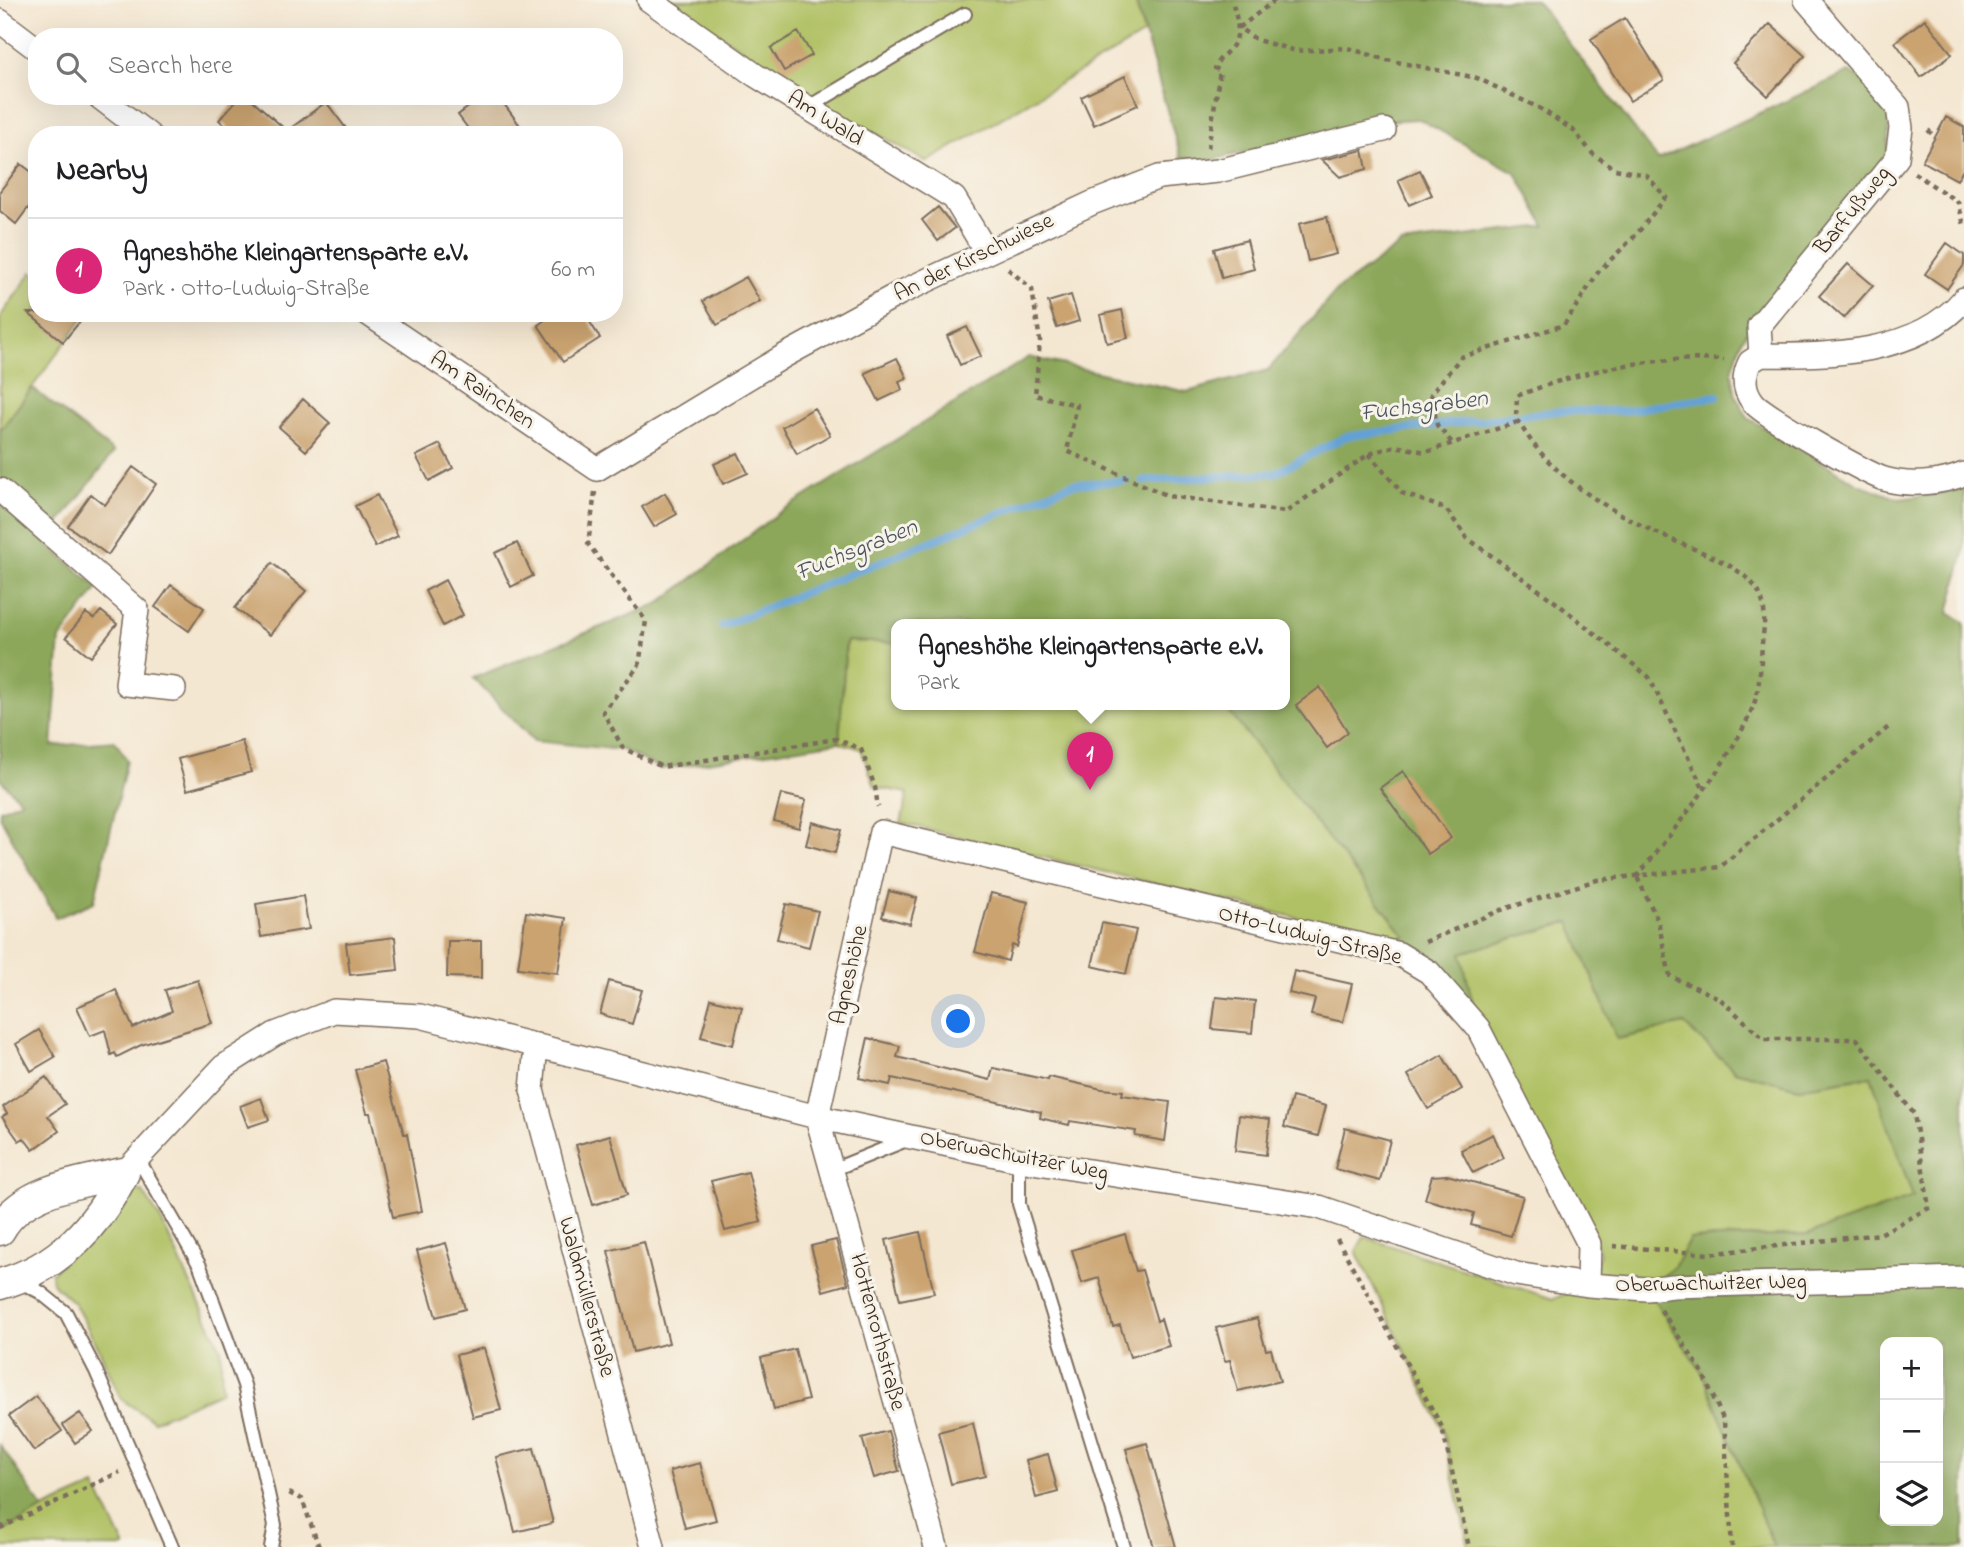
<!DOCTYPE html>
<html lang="en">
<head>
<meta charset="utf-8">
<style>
  :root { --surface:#fff; --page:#f2f2f2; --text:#202124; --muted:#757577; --line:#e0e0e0; --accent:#db2777 }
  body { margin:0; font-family:"Indie Flower",sans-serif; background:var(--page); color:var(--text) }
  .controls { position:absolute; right:21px; bottom:21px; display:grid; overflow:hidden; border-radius:14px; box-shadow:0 7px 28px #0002 }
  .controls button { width:63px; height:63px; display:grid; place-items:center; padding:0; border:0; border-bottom:2px solid var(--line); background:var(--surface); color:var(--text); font:35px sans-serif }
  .you { position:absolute; left:959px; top:1022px; width:24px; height:24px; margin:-18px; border:5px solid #fff; border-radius:50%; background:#1a73e8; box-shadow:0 0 0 10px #1a73e833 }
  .badge { display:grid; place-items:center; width:46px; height:46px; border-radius:50%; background:var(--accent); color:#fff; font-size:23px; font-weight:700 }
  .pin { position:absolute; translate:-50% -58px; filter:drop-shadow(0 2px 4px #0008) }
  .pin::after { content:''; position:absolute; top:37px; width:24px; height:21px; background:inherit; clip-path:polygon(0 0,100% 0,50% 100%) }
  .popup { position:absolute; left:891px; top:619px; width:399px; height:91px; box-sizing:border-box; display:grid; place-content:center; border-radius:14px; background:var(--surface); filter:drop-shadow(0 2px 5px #0005); font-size:23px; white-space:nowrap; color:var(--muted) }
  .popup b { font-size:26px; color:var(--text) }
  .popup::after { content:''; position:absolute; left:50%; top:100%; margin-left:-14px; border:14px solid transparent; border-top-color:var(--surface) }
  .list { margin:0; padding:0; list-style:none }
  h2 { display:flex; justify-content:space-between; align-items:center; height:91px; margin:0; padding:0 28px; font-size:30px }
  h2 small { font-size:23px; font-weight:400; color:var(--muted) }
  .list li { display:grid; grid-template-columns:46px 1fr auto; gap:21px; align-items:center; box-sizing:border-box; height:105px; padding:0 28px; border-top:2px solid var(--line) }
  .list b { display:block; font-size:26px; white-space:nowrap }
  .list p { margin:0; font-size:23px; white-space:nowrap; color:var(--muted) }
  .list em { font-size:23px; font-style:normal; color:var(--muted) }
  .icon { flex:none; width:38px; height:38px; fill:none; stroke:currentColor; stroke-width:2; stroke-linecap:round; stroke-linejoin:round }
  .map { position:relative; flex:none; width:1964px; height:1547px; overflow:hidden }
  .search { position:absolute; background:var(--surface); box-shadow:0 7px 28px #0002; left:28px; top:28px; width:595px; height:77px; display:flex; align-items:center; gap:18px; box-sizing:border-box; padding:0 24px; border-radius:28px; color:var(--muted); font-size:26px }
  .panel { position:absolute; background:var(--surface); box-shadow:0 7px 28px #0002; left:28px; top:126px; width:595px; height:196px; border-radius:28px }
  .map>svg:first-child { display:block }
  .green { fill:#b0c165; stroke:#767642; stroke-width:2 }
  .forest { fill:#8ca75a; stroke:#64683c; stroke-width:2; fill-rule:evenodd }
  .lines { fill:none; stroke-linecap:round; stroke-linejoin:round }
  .stream { stroke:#64a1d5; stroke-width:8 }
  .building { fill:#caa370 }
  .service-casing { stroke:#7c6c5d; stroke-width:16 }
  .minor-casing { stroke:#7c6c5d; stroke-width:26 }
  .tertiary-casing { stroke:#7c6c5d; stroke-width:33 }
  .path { stroke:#7c6c5d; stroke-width:4.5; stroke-dasharray:5 5; stroke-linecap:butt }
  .service { stroke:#fff; stroke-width:12 }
  .minor { stroke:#fff; stroke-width:23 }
  .tertiary { stroke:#fff; stroke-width:30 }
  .labels { text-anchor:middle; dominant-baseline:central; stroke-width:6; stroke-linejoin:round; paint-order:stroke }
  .street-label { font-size:23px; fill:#3b2a1e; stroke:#f7f3e8 }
  .water-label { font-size:24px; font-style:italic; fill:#49545e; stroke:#f7f3e8 }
</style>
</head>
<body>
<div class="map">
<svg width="1964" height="1547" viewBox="0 0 1964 1547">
  <rect width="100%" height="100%" fill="#f7f3e8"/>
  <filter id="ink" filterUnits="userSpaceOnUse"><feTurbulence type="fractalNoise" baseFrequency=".0143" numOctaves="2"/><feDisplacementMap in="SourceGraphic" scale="14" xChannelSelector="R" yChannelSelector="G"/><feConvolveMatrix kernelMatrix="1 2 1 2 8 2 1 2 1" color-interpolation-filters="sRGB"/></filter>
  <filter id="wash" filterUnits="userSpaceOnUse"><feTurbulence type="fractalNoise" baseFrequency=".00686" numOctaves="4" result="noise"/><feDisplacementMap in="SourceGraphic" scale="28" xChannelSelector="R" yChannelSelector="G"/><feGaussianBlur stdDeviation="1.57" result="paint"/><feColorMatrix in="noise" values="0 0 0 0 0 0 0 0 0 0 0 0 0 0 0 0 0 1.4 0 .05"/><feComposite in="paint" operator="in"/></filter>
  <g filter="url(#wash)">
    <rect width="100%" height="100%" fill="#f4e7d1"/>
    <!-- green -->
    <path class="green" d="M 669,0 L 1135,0 L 1144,34 L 927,162 L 829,108 Z
      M 32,272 L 37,275 L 37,313 L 87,313 L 0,431 L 0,317 Z
      M 846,641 L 896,643 L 896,704 L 1223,704 L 1405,936 L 1398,942 L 901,823 L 908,793 L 875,787 L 861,749 L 839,742 Z
      M 1570,922 L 1617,1039 L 1684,1024 L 1735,1071 L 1799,1088 L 1871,1076 L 1913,1197 L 1807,1235 L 1690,1239 L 1674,1267 L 1647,1289 L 1702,1372 L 1774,1547 L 1469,1547 L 1442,1427 L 1356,1251 L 1364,1237 L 1553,1299 L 1588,1285 L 1600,1253 L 1474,1008 L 1460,953 Z
      M 129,1191 L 142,1191 L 161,1220 L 221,1349 L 222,1391 L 154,1421 L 121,1399 L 99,1349 L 74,1303 L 52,1283 L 51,1274 Z
      M 95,1486 L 125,1547 L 0,1547 L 0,1533 L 43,1509 Z"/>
    <!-- forest -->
    <path class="forest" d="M 1135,0 L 1536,0 L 1658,160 L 1849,72 L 1872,85 L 1888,115 L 1888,158 L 1742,339 L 1732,372 L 1736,396 L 1748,418 L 1859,484 L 1899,499 L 1964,490 L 1964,552 L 1949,613 L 1964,622 L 1964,1547 L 1774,1547 L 1702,1373 L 1647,1289 L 1674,1267 L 1690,1239 L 1807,1235 L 1913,1197 L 1871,1076 L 1799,1088 L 1735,1071 L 1684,1024 L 1617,1039 L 1570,922 L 1461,953 L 1474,1008 L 1434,967 L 1398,942 L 1405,936 L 1223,704 L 1284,704 L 1284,624 L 896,624 L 896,643 L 846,641 L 839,742 L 661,769 L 623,750 L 534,741 L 473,678 L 658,604 L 780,512 L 1029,357 L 1187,392 L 1268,370 L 1336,291 L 1401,244 L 1545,226 L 1516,173 L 1419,119 L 1385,121 L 1211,160 L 1181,158 ZM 1885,1342 L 1938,1342 L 1938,1521 L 1885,1521 Z
      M 32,388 L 114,452 L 57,526 L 0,479 L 0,431 Z
      M 0,503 L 98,588 L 60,639 L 52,746 L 115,741 L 127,760 L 94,902 L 56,918 L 0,817 L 0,810 L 21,801 L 0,779 Z
      M 0,1445 L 43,1509 L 0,1533 Z"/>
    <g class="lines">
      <!-- stream -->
      <path class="stream" d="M 1143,481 L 1275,473 L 1347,436 L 1559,411 L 1623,411 L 1717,396
        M 722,626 L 1072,484 L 1127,481"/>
    </g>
    <g id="blocks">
      <!-- building -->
      <path class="building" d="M 1625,18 L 1664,80 L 1630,101 L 1591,39 Z
        M 1925,19 L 1952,54 L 1921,77 L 1895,42 Z
        M 1770,24 L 1805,56 L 1768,96 L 1733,63 Z
        M 798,32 L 812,55 L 784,71 L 771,48 Z
        M 1125,76 L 1138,105 L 1094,125 L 1081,97 Z
        M 240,96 L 248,96 L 287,131 L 326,102 L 351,135 L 235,135 L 219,120 Z
        M 483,96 L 498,96 L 527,135 L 473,135 L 458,115 Z
        M 1946,117 L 1964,127 L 1964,168 L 1957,180 L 1922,161 Z
        M 1363,150 L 1367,169 L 1340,177 L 1322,160 Z
        M 21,164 L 37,176 L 37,215 L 28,208 L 16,224 L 0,211 L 0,191 Z
        M 1420,170 L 1432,195 L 1409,205 L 1398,180 Z
        M 938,207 L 955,228 L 938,241 L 922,220 Z
        M 1327,217 L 1336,254 L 1308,261 L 1299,224 Z
        M 1247,240 L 1254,269 L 1222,278 L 1214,249 Z
        M 1947,243 L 1964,255 L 1964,265 L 1947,289 L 1925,274 Z
        M 1848,264 L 1873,285 L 1844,318 L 1819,296 Z
        M 746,277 L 760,301 L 717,325 L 703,301 Z
        M 1071,295 L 1079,321 L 1057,328 L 1048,302 Z
        M 1122,310 L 1128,338 L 1107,343 L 1100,315 Z
        M 28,313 L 87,313 L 63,342 Z
        M 555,313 L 584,313 L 600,338 L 563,362 L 538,325 Z
        M 967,327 L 981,356 L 960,365 L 947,336 Z
        M 897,358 L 907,378 L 899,381 L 902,390 L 879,401 L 865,373 Z
        M 303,399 L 330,423 L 306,451 L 279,427 Z
        M 814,408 L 830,435 L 797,454 L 782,427 Z
        M 440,444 L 453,468 L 429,481 L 416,456 Z
        M 738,453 L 748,473 L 723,484 L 714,464 Z
        M 133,467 L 156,484 L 108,555 L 68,526 L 91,494 L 105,505 Z
        M 665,493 L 677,514 L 654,527 L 642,507 Z
        M 377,495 L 398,536 L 375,547 L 355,506 Z
        M 517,543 L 533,576 L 511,587 L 495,553 Z
        M 272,563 L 306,591 L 270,635 L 235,608 Z
        M 445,580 L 463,615 L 443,626 L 425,591 Z
        M 171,585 L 204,608 L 189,631 L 155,607 Z
        M 101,611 L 117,624 L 91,657 L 66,637 L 86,613 L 94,619 Z
        M 1320,687 L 1348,732 L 1327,748 L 1296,705 Z
        M 242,741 L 251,772 L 187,790 L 178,759 Z
        M 1403,771 L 1451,838 L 1428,854 L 1380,788 Z
        M 781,794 L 806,800 L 799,828 L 774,821 Z
        M 812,822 L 841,830 L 835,853 L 806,845 Z
        M 889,891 L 917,898 L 910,924 L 882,917 Z
        M 991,893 L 1028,902 L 1017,947 L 1012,945 L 1008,961 L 975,952 Z
        M 303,896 L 309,929 L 261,937 L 256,904 Z
        M 786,904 L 818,911 L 809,947 L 777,939 Z
        M 526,912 L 566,918 L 558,973 L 518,968 Z
        M 1102,923 L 1136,930 L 1126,974 L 1092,966 Z
        M 395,937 L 398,970 L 350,975 L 346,943 Z
        M 448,941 L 481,941 L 481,978 L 447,977 Z
        M 1294,971 L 1352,984 L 1343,1022 L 1311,1015 L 1315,999 L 1289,993 Z
        M 198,980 L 212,1023 L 141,1045 L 117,1057 L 115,1053 L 111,1055 L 105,1030 L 90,1036 L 77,1007 L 116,990 L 133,1028 L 172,1011 L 165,990 Z
        M 609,981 L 642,990 L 632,1024 L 600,1014 Z
        M 1216,997 L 1255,1001 L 1252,1033 L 1212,1029 Z
        M 711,999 L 742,1007 L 733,1045 L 701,1037 Z
        M 39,1030 L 55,1057 L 31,1071 L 16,1044 Z
        M 868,1038 L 900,1046 L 897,1057 L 990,1080 L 993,1068 L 1048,1080 L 1049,1077 L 1102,1089 L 1123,1091 L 1122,1095 L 1170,1102 L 1165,1141 L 1135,1136 L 1136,1131 L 1070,1121 L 1069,1125 L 1040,1118 L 1041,1112 L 892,1078 L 890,1085 L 859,1078 Z
        M 1442,1055 L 1462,1089 L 1428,1109 L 1408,1075 Z
        M 383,1062 L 404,1134 L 407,1134 L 422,1211 L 393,1217 L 370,1113 L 367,1113 L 355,1070 Z
        M 46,1077 L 65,1104 L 48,1116 L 59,1131 L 33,1150 L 24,1138 L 19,1141 L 2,1117 L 7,1114 L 3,1107 Z
        M 1292,1097 L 1326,1106 L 1318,1136 L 1284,1127 Z
        M 261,1098 L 269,1120 L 248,1127 L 240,1106 Z
        M 1239,1115 L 1270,1119 L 1266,1155 L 1235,1151 Z
        M 1345,1128 L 1390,1140 L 1380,1181 L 1335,1169 Z
        M 1493,1134 L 1504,1158 L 1473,1173 L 1461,1150 Z
        M 610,1135 L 627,1195 L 593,1205 L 576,1145 Z
        M 748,1172 L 761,1222 L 725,1231 L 711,1181 Z
        M 1447,1175 L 1523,1196 L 1511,1236 L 1471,1225 L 1474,1213 L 1425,1199 L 1432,1176 Z
        M 920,1232 L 934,1293 L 900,1300 L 886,1240 Z
        M 1125,1234 L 1136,1271 L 1142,1270 L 1157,1321 L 1161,1319 L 1169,1346 L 1130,1357 L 1120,1325 L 1113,1327 L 1099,1278 L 1082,1283 L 1072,1250 Z
        M 836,1240 L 848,1284 L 823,1291 L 811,1246 Z
        M 644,1242 L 669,1343 L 633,1352 L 608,1251 Z
        M 446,1243 L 465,1309 L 436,1317 L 417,1251 Z
        M 1257,1318 L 1266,1350 L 1271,1349 L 1280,1381 L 1238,1391 L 1230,1360 L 1225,1361 L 1216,1328 Z
        M 484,1348 L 501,1410 L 473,1417 L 456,1355 Z
        M 795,1349 L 808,1400 L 774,1409 L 761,1358 Z
        M 36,1396 L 62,1431 L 34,1451 L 9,1416 Z
        M 80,1413 L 93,1431 L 75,1443 L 63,1425 Z
        M 973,1423 L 985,1476 L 951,1484 L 938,1432 Z
        M 888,1431 L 899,1471 L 874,1478 L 862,1438 Z
        M 1147,1443 L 1176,1547 L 1154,1547 L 1126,1449 Z
        M 534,1448 L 553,1523 L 515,1532 L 496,1457 Z
        M 1048,1454 L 1058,1492 L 1036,1498 L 1026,1460 Z
        M 700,1463 L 716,1520 L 685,1528 L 670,1471 Z"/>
    </g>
  </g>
  <g filter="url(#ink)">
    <use href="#blocks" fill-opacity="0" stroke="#7c6c5d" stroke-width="2"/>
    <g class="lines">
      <!-- service casing -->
      <g class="service-casing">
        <path id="service" d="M 807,108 L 965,14
          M 137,1157 L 200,1266 L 244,1385 L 275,1525 L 271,1547
          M 1019,1160 L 1019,1204 L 1124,1547
          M 832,1170 L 909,1139
          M 20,1282 L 40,1292 L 66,1313 L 96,1371 L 172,1547"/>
      </g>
      <!-- minor casing -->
      <g class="minor-casing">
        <path id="minor" d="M 649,0 L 755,75 L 954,198 L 986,251
          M 0,21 L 37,49
          M 98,96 L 149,135
          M 1964,299 C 1917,355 1828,356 1761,355 L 1750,362 C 1743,376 1743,389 1753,402 C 1762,415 1866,473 1884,479 C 1908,486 1940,484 1964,474
          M 367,313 L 597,469 L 784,356 L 900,293 L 1092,203 L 1159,177 L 1218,171 L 1384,130
          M 1761,355 L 1759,326 L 1897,158 L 1901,128 L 1898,107 L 1806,0
          M 0,490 L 137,610 L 127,684 L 174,689
          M 536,1045 L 532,1090 L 653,1547
          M 124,1173 L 223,1067 L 275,1034 L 334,1011 L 420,1016 L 817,1117 L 1019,1160 L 1319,1207 L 1516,1274 L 1588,1285 L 1647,1289 L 1673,1286 L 1964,1278
          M 936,1547 L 817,1117 L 881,832 L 1399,954 L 1429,972 L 1478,1028 L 1589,1244 L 1588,1285"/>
      </g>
      <!-- tertiary casing -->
      <g class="tertiary-casing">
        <path id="tertiary" d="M 0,1230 C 22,1189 82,1182 124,1173
          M 0,1284 C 59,1268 97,1226 124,1173"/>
      </g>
      <!-- path -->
      <path class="path" d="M 1275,0 L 1239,28 L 1257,40 L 1296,51 L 1348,48 L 1387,60 L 1477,78 L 1541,109 L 1573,130 L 1593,154 L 1615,169 L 1646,175 L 1666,197 L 1636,235 L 1599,271 L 1564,325 L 1461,357 L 1431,394 L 1437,425 L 1453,444
        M 1928,130 L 1935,137
        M 1208,148 L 1220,71 L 1215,68 C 1218,59 1222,57 1229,50 C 1244,35 1236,18 1232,0
        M 1914,173 L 1958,202 L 1964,225
        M 1008,269 L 1032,289 L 1040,341 L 1035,395 L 1077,405 L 1067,451 L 1168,496 L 1286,512 L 1369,454 L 1395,446 L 1426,452 L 1518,422
        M 1369,454 L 1402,493 L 1446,509 L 1467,538 L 1558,604 L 1649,677 L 1703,788
        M 595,492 L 588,544 L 646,621 L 639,665 L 603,712 L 623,748 L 662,767 L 836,739 L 861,749 L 875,787 L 878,807
        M 1637,877 C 1673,830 1736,756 1755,701 C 1760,683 1761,661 1762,643 C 1765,621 1768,599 1751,582 C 1733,563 1701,552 1677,542 C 1614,514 1549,479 1516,417 L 1517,396 C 1585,369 1652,356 1724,360
        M 1425,942 L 1501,910 L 1597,880 L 1720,867 L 1891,725
        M 1337,1239 L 1442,1427 L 1469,1547
        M 1613,1246 L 1708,1254 L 1880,1234 L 1929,1208 L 1914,1114 L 1857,1039 L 1764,1039 L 1719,998 L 1670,976 L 1658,921 L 1637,877
        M 1661,1310 L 1702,1372 L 1724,1421 L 1732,1547
        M 289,1493 L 302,1499 L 319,1547
        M 0,1528 L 120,1472"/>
      <!-- service -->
      <use href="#service" class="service"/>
      <!-- minor -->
      <use href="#minor" class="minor"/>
      <!-- tertiary -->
      <use href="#tertiary" class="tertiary"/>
    </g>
  </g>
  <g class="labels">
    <!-- street labels -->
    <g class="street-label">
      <text transform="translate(825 119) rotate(32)">Am Wald</text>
      <text transform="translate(1853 211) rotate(-51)">Barfußweg</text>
      <text transform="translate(974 258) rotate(-26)">An der Kirschwiese</text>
      <text transform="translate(482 391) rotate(34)">Am Rainchen</text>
      <text transform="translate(1310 936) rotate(14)">Otto-Ludwig-Straße</text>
      <text transform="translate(850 975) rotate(-77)">Agneshöhe</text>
      <text transform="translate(1014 1156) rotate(11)">Oberwachwitzer Weg</text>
      <text transform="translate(1711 1284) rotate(-1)">Oberwachwitzer Weg</text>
      <text transform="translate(586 1297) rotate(75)">Waldmüllerstraße</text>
      <text transform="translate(877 1332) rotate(75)">Hottenrothstraße</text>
    </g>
    <!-- water labels -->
    <g class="water-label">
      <text transform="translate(1424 407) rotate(-7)">Fuchsgraben</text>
      <text transform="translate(857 551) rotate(-22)">Fuchsgraben</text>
    </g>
  </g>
</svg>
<div class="controls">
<button>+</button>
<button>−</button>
<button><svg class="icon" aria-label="layers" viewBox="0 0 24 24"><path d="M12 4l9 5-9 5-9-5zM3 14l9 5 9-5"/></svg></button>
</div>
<div class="you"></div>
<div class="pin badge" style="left:1090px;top:790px">1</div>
<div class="popup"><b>Agneshöhe Kleingartensparte e.V.</b>Park</div>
<div class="search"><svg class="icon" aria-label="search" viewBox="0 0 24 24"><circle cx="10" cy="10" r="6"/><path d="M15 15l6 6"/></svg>Search here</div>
<section class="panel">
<h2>Nearby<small></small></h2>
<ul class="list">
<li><span class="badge">1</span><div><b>Agneshöhe Kleingartensparte e.V.</b><p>Park · Otto-Ludwig-Straße</p></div><em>60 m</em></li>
</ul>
</section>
</div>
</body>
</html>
